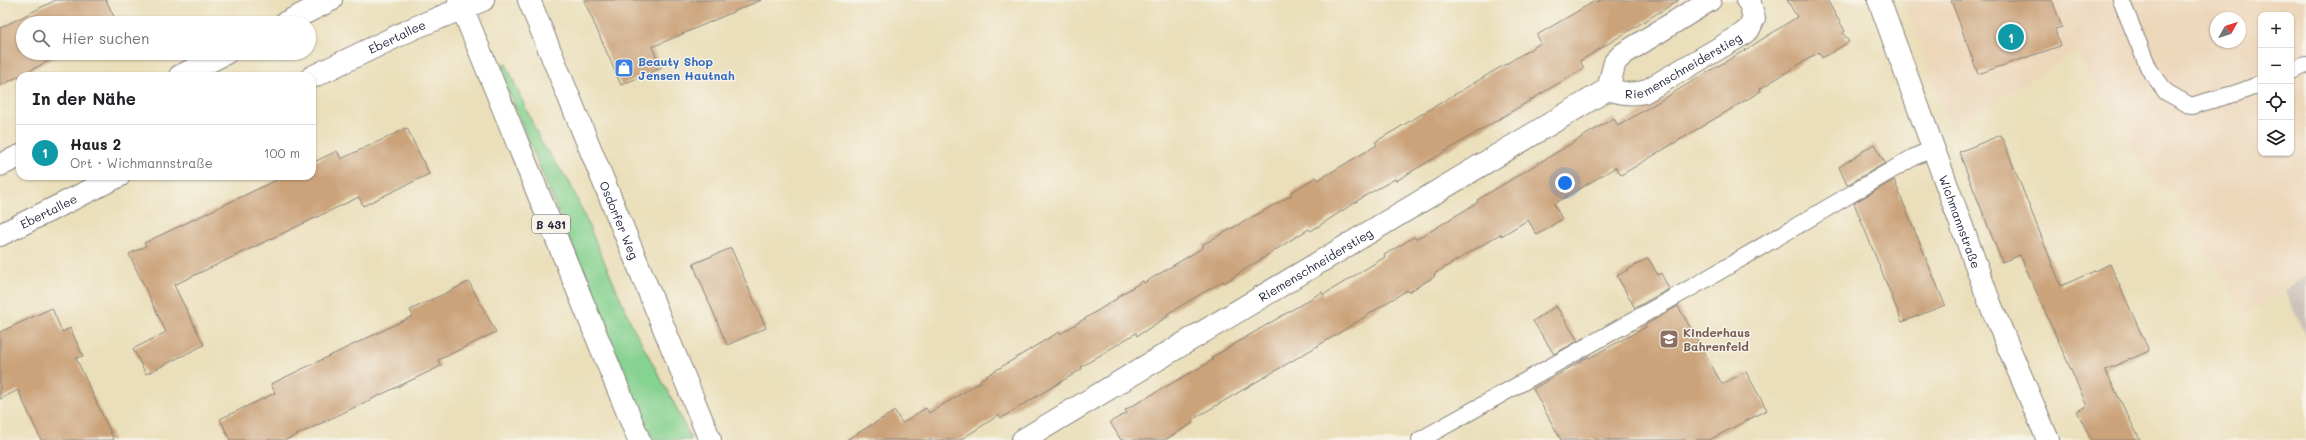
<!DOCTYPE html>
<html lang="de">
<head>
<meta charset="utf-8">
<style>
  :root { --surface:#fff; --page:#f2f2f2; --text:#202124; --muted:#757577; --line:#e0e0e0; --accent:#db2777 }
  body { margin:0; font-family:Mali,sans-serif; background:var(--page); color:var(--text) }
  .controls { position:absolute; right:12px; top:12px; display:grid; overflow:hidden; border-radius:8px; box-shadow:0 1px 3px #0004 }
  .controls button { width:36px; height:36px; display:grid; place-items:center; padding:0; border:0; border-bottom:1px solid var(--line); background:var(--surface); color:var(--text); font:20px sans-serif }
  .compass { position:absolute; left:2210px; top:12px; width:36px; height:36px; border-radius:50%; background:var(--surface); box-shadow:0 1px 3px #0004; rotate:51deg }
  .you { position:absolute; left:1565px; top:183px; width:14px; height:14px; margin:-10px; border:3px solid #fff; border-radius:50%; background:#1a73e8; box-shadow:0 0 0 6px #1a73e833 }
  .badge { display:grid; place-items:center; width:26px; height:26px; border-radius:50%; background:var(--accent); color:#fff; font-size:13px; font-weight:700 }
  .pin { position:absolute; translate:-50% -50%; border:2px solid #fff; box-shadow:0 1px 4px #0006 }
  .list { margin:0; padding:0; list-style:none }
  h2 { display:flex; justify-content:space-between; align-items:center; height:52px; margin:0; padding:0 16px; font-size:17px }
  h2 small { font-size:13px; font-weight:400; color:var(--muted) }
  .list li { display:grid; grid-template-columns:26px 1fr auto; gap:12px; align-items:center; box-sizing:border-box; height:56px; padding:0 16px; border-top:1px solid var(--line) }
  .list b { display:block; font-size:15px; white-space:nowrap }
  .list p { margin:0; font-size:13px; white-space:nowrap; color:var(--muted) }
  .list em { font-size:13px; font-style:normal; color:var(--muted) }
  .icon { flex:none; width:22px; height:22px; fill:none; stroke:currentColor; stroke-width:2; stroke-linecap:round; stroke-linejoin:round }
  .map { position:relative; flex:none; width:2306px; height:440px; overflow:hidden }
  .search { position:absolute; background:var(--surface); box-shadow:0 1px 3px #0004; left:16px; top:16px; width:300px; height:44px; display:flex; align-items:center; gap:10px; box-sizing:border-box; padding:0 14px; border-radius:22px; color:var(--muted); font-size:15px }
  .panel { position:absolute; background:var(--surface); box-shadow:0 1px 3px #0004; left:16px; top:72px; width:300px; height:108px; border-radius:12px }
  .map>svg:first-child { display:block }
  .built { fill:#edd7bb; fill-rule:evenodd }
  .industrial { fill:#ccc2b9 }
  .green { fill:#86d291; stroke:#547a66 }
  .building { fill:#cba37a }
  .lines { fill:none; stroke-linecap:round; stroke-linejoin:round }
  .service-casing { stroke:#86807a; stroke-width:18 }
  .minor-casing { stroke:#86807a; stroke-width:24 }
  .secondary-casing { stroke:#86807a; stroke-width:24 }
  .primary-casing { stroke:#86807a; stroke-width:24 }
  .service { stroke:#fff; stroke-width:16 }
  .minor { stroke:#fff; stroke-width:22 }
  .secondary { stroke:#fff; stroke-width:22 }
  .primary { stroke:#fff; stroke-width:22 }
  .labels { text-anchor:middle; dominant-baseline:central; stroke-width:3; stroke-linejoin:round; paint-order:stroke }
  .shield { fill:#f7f3e8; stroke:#62616f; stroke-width:1 }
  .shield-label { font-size:11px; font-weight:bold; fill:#22223b }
  .street-label { font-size:12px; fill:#22223b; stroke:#f7f3e8 }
  .shop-label { font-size:12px; font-weight:bold; fill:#366cbe; stroke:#f7f3e8; text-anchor:start }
  .education-label { font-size:12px; font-weight:bold; fill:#785e54; stroke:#f7f3e8; text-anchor:start }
</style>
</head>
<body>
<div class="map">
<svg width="2306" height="440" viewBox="0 0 2306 440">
  <rect width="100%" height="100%" fill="#f7f3e8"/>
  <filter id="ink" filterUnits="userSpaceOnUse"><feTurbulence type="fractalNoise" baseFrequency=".025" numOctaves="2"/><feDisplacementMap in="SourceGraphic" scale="8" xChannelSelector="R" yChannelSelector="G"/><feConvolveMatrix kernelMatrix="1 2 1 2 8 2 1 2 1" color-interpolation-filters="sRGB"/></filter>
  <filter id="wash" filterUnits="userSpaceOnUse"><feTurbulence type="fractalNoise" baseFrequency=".012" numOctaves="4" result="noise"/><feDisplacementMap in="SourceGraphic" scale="16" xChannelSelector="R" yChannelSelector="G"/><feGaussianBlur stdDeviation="0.9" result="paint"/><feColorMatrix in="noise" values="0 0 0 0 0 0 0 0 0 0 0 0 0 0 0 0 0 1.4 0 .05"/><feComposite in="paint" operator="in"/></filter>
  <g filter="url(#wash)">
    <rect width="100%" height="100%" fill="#eadfba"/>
    <!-- built -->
    <path class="built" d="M 1904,0 L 2306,0 L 2306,275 L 2245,315 L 2169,188 L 2161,193 L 2076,52 L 1950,129 ZM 2261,15 L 2291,15 L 2291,153 L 2261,153 ZM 2216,18 L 2240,18 L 2240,42 L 2216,42 Z"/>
    <!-- industrial -->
    <path class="industrial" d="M 2306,275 L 2306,338 L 2285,291 Z"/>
    <!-- green -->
    <path class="green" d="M 506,64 L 541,142 L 570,183 L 632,325 L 675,405 L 691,440 L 652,440 L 498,66 Z"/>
    <g id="blocks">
      <!-- building -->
      <path class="building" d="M 56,0 L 106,0 L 117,23 L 23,23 L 23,53 L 64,53 L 0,86 L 0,28 Z
        M 584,0 L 761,0 L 652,47 L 661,68 L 621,85 Z
        M 1600,0 L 1679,0 L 1580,61 L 1584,68 L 1396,181 L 1395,179 L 1368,194 L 1311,231 L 1309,229 L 1294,238 L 1224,283 L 1223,281 L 1167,314 L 1168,316 L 1137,336 L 1136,333 L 1081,367 L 1082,369 L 1001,418 L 999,415 L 960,440 L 846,440 L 895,411 L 902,423 L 926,408 L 929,413 L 981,382 L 980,380 L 1042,342 L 1059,332 L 1060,334 L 1118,298 L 1117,297 L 1143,281 L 1144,283 L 1204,247 L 1202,245 L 1292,195 L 1290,193 L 1316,177 L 1318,180 L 1377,145 L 1375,142 L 1541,43 L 1537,35 L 1595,1 L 1596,3 Z
        M 1787,0 L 1827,0 L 1845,31 L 1843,33 L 1849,42 L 1822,58 L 1819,52 L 1760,89 L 1761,91 L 1621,175 L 1616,167 L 1554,204 L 1562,219 L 1537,235 L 1528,220 L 1501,236 L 1500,234 L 1434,274 L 1435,276 L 1409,292 L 1407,290 L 1336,335 L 1195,418 L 1192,421 L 1193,423 L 1165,440 L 1121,440 L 1110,422 L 1127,413 L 1125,410 L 1213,360 L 1211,358 L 1322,292 L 1323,295 L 1385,257 L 1384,255 L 1414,237 L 1416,239 L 1431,231 L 1478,202 L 1477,200 L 1614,118 L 1618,126 L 1750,47 L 1797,17 Z
        M 1951,0 L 2052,0 L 2062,27 L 2055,29 L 2060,46 L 1978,74 Z
        M 407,128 L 429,174 L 363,206 L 359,197 L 174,285 L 204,345 L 146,374 L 133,349 L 166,332 L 129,254 L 146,246 L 144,243 L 285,176 L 312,176 L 312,163 L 337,151 L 341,159 Z
        M 2001,135 L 2061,286 L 2110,264 L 2149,351 L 2105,370 L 2140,440 L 2091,440 L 2077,411 L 2087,406 L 2020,255 L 2002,262 L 1959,152 Z
        M 1874,144 L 1885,163 L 1847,185 L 1839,167 Z
        M 1894,180 L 1945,305 L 1902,322 L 1854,203 Z
        M 731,248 L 766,328 L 727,345 L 693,264 Z
        M 1648,258 L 1658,275 L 1661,273 L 1669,289 L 1635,308 L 1617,276 Z
        M 469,282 L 496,332 L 438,360 L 441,366 L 286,440 L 230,440 L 220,419 L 275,393 L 271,384 L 413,316 L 410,310 Z
        M 1556,306 L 1578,341 L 1554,354 L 1533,321 Z
        M 1678,306 L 1722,384 L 1746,372 L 1767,410 L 1709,440 L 1561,440 L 1533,389 L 1588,357 L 1589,358 L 1646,327 L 1645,325 Z
        M 52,308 L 62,332 L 70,328 L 83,356 L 76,358 L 114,440 L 41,440 L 18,390 L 0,399 L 0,332 Z"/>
    </g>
  </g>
  <g filter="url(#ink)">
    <use href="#blocks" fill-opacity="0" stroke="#86807a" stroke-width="1"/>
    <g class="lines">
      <!-- service casing -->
      <g class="service-casing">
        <path id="service" d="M 2121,0 L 2149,69 L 2166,92 L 2191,106 L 2237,93 L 2261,84
          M 2291,71 L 2306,65
          M 1420,440 L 1703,281 L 1914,157 L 1932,149"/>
      </g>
      <!-- minor casing -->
      <g class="minor-casing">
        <g id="minor">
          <path id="s1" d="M 1879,0 L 1991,306 L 2048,440"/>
          <path d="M 1608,89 L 1615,62 L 1623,54 L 1710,0"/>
          <path id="s2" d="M 1023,440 L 1608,89 C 1621,93 1631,95 1644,92 L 1740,36 L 1749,29 L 1754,18 L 1750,3 L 1747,0"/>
        </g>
      </g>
      <!-- secondary casing -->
      <g class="secondary-casing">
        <g id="secondary">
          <path d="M 285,23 L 331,0"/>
          <path d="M 180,76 L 226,53"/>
          <path id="s3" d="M 312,77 L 414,28 L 483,0"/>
          <path d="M 0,165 L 20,156"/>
          <path id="s4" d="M 0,235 L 119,176"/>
        </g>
      </g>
      <!-- primary casing -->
      <g class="primary-casing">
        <g id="primary">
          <path d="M 459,0 L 639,440"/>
          <path id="s5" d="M 529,0 L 710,440"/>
        </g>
      </g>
      <!-- service -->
      <use href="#service" class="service"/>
      <!-- minor -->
      <use href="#minor" class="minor"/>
      <!-- secondary -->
      <use href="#secondary" class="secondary"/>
      <!-- primary -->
      <use href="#primary" class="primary"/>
    </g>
  </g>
  <!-- icons -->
  <defs>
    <g id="shop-square" transform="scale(1)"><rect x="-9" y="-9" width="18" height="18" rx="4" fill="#3f7fe0" stroke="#f7f3e8"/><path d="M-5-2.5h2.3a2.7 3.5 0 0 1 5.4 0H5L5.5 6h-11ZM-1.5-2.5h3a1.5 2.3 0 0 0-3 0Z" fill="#fff"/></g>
    <g id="school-square" transform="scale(1)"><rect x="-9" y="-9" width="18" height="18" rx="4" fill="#8d6e63" stroke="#f7f3e8"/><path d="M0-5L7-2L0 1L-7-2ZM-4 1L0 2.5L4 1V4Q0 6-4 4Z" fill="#fff"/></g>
  </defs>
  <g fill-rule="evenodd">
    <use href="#shop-square" x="624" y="68"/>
    <use href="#school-square" x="1669" y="339"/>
  </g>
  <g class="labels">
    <!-- shield labels -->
    <rect class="shield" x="532" y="215" width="38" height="18" rx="3"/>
    <g class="shield-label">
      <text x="551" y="224">B 431</text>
    </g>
    <!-- street labels -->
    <g class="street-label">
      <text stroke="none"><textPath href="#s3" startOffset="94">Ebertallee</textPath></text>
      <text stroke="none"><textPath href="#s2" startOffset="765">Riemenschneiderstieg</textPath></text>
      <text stroke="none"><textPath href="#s4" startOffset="54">Ebertallee</textPath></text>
      <text stroke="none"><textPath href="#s5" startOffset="238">Osdorfer Weg</textPath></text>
      <text stroke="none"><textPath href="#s1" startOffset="236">Wichmannstraße</textPath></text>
      <text stroke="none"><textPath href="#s2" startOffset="341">Riemenschneiderstieg</textPath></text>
    </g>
    <!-- shop labels -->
    <g class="shop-label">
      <text x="638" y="61">Beauty Shop<tspan x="638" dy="14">Jensen Hautnah</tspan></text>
    </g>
    <!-- education labels -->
    <g class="education-label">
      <text x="1683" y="332">Kinderhaus<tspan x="1683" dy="14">Bahrenfeld</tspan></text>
    </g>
  </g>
</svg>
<div class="controls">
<button>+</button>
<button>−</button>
<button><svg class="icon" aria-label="locate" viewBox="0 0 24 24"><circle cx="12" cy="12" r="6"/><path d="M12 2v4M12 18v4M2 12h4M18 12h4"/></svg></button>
<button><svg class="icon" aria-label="layers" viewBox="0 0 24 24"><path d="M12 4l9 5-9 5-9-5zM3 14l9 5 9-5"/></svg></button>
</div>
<svg class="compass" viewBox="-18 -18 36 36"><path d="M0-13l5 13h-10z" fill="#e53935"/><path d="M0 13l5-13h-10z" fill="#757577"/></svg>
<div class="you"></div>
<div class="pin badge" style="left:2011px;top:37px;background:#0f9aa8">1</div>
<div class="search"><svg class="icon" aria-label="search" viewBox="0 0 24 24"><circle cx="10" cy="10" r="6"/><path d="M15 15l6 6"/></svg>Hier suchen</div>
<section class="panel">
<h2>In der Nähe<small></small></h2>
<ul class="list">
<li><span class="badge" style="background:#0f9aa8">1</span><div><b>Haus 2</b><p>Ort · Wichmannstraße</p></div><em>100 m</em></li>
</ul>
</section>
</div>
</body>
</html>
